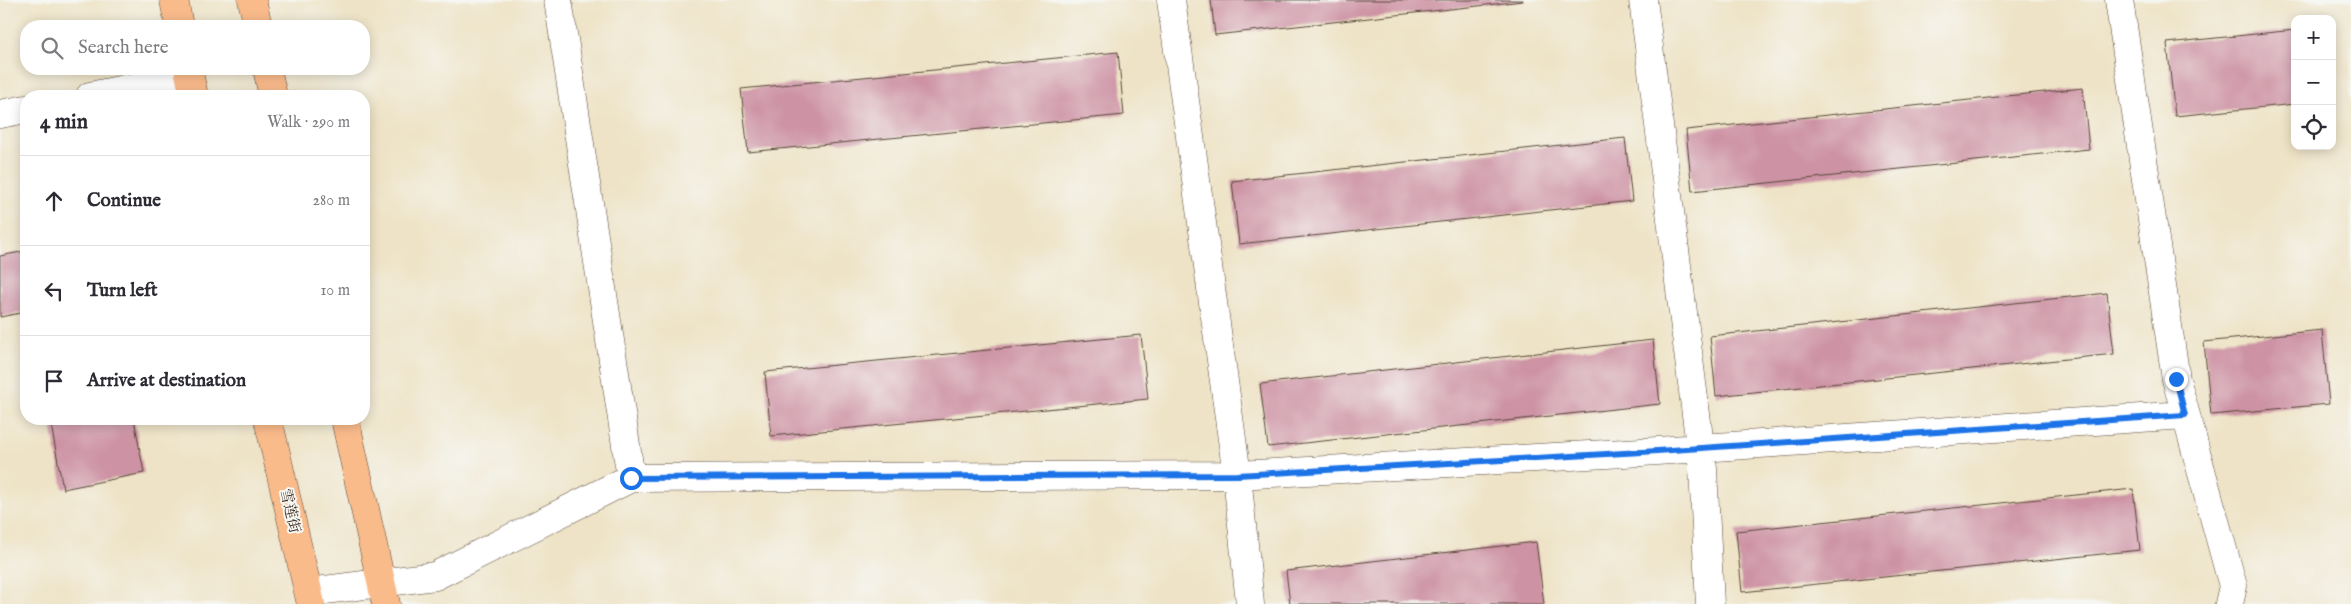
<!DOCTYPE html>
<html lang="en">
<head>
<meta charset="utf-8">
<style>
  :root { --surface:#fff; --page:#f2f2f3; --text:#2b2b33; --muted:#7c7c81; --line:#e1e1e2 }
  body { margin:0; font-family:"IM FELL English","Noto Serif SC",serif; background:var(--page); color:var(--text) }
  .controls { position:absolute; right:15px; top:15px; display:grid; overflow:hidden; border-radius:10px; box-shadow:0 2px 12px #0003 }
  .controls button { width:45px; height:45px; display:grid; place-items:center; padding:0; border:0; border-bottom:1px solid var(--line); background:var(--surface); color:var(--text); font:25px sans-serif }
  .stop { position:absolute; width:15px; height:15px; margin:-11px; border:4px solid #1a73e8; border-radius:50%; background:#fff }
  .stop.end { background:#1a73e8; border-color:#fff; box-shadow:0 1px 5px #0008 }
  .list { margin:0; padding:0; list-style:none }
  h2 { display:flex; justify-content:space-between; align-items:center; height:65px; margin:0; padding:0 20px; font-size:21px }
  h2 small { font-size:16px; font-weight:400; color:var(--muted) }
  .list li { display:grid; grid-template-columns:32px 1fr auto; gap:15px; align-items:center; box-sizing:border-box; height:90px; padding:0 20px; border-top:1px solid var(--line) }
  .list b { display:block; font-size:19px; white-space:nowrap }
  .list em { font-size:16px; font-style:normal; color:var(--muted) }
  .icon { flex:none; width:28px; height:28px; fill:none; stroke:currentColor; stroke-width:2; stroke-linecap:round; stroke-linejoin:round }
  .map { position:relative; flex:none; width:2351px; height:604px; overflow:hidden }
  .search { position:absolute; background:var(--surface); box-shadow:0 2px 12px #0003; left:20px; top:20px; width:350px; height:55px; display:flex; align-items:center; gap:12px; box-sizing:border-box; padding:0 18px; border-radius:20px; color:var(--muted); font-size:19px }
  .panel { position:absolute; background:var(--surface); box-shadow:0 2px 12px #0003; left:20px; top:90px; width:350px; height:335px; border-radius:20px }
  .map>svg:first-child { display:block }
  .building { fill:#cd93a4 }
  .lines { fill:none; stroke-linecap:round; stroke-linejoin:round }
  .street-casing { stroke:#564637; stroke-width:29 }
  .primary-casing { stroke:#564637; stroke-width:29 }
  .street { stroke:#fff; stroke-width:28 }
  .primary { stroke:#fabb8b; stroke-width:28 }
  .route { stroke:#1a73e8; stroke-width:6 }
  .labels { text-anchor:middle; dominant-baseline:central; stroke-width:4; stroke-linejoin:round; paint-order:stroke }
  .street-label { font-size:15px; fill:#3b2a1e; stroke:#f6f6f2 }
</style>
</head>
<body>
<div class="map">
<svg width="2351" height="604" viewBox="0 0 2351 604">
  <rect width="100%" height="100%" fill="#f6f6f2"/>
  <filter id="ink" filterUnits="userSpaceOnUse"><feTurbulence type="fractalNoise" baseFrequency=".02" numOctaves="2"/><feDisplacementMap in="SourceGraphic" scale="10" xChannelSelector="R" yChannelSelector="G"/><feConvolveMatrix kernelMatrix="1 2 1 2 8 2 1 2 1" color-interpolation-filters="sRGB"/></filter>
  <filter id="wash" filterUnits="userSpaceOnUse"><feTurbulence type="fractalNoise" baseFrequency=".0096" numOctaves="4" result="noise"/><feDisplacementMap in="SourceGraphic" scale="20" xChannelSelector="R" yChannelSelector="G"/><feGaussianBlur stdDeviation="1.12" result="paint"/><feColorMatrix in="noise" values="0 0 0 0 0 0 0 0 0 0 0 0 0 0 0 0 0 1.4 0 .05"/><feComposite in="paint" operator="in"/></filter>
  <g filter="url(#wash)">
    <rect width="100%" height="100%" fill="#eee3c6"/>
    <g id="blocks">
      <!-- building -->
      <path class="building" d="M 1211,0 L 1523,0 L 1523,1 L 1215,35 Z
        M 2295,30 L 2295,104 L 2175,116 L 2167,43 Z
        M 1118,52 L 1124,115 L 748,152 L 741,89 Z
        M 2083,88 L 2089,149 L 1692,191 L 1686,130 Z
        M 1625,138 L 1632,201 L 1239,244 L 1232,181 Z
        M 26,251 L 26,312 L 0,317 L 0,256 Z
        M 2107,293 L 2114,354 L 1716,396 L 1710,336 Z
        M 2322,330 L 2329,404 L 2211,415 L 2204,342 Z
        M 1141,335 L 1148,399 L 771,436 L 765,372 Z
        M 1653,340 L 1660,404 L 1268,447 L 1260,384 Z
        M 50,419 L 134,419 L 144,473 L 63,489 Z
        M 2133,489 L 2140,550 L 1742,592 L 1736,531 Z
        M 1536,542 L 1544,604 L 1290,604 L 1286,571 Z"/>
    </g>
  </g>
  <g filter="url(#ink)">
    <use href="#blocks" fill-opacity="0" stroke="#564637" stroke-width="1"/>
    <g class="lines">
      <!-- street casing -->
      <g class="street-casing">
        <path id="street" d="M 558,0 L 631,478 L 1237,475 L 1642,452 L 2185,415
          M 1171,0 L 1237,475 L 1250,604
          M 1643,0 L 1703,469 L 1710,604
          M 2119,0 L 2176,379 L 2233,586 L 2229,604
          M 90,96 L 189,76
          M 0,114 L 26,109
          M 309,592 L 435,576 L 631,478"/>
      </g>
      <!-- primary casing -->
      <g class="primary-casing">
        <path id="primary" d="M 174,0 L 179,26
          M 252,0 L 258,26
          M 188,69 L 194,96
          M 267,69 L 273,96
          M 268,419 L 311,604
          M 345,419 L 386,604"/>
      </g>
      <!-- street -->
      <use href="#street" class="street"/>
      <!-- primary -->
      <use href="#primary" class="primary"/>
    </g>
  </g>
  <g class="lines" filter="url(#ink)">
    <!-- route -->
    <path class="route" d="M 631,478 L 1237,475 L 1642,452 L 2185,415 L 2176,379"/>
  </g>
  <g class="labels">
    <!-- street labels -->
    <g class="street-label">
      <text transform="translate(290 511) rotate(77)">雪莲街</text>
    </g>
  </g>
</svg>
<div class="controls">
<button>+</button>
<button>−</button>
<button><svg class="icon" aria-label="locate" viewBox="0 0 24 24"><circle cx="12" cy="12" r="6"/><path d="M12 2v4M12 18v4M2 12h4M18 12h4"/></svg></button>
</div>
<div class="stop" style="left:631px;top:478px"></div>
<div class="stop end" style="left:2176px;top:379px"></div>
<div class="search"><svg class="icon" aria-label="search" viewBox="0 0 24 24"><circle cx="10" cy="10" r="6"/><path d="M15 15l6 6"/></svg>Search here</div>
<section class="panel">
<h2>4 min<small>Walk · 290 m</small></h2>
<ul class="list">
<li><svg class="icon" aria-label="ahead" viewBox="0 0 24 24"><path d="M12 20V5M6 11l6-6 6 6"/></svg><div><b>Continue</b></div><em>280 m</em></li>
<li><svg class="icon" aria-label="left" viewBox="0 0 24 24"><path d="M17 20v-9H6M10 6l-5 5 5 5"/></svg><div><b>Turn left</b></div><em>10 m</em></li>
<li><svg class="icon" aria-label="arrive" viewBox="0 0 24 24"><path d="M6 21V4h12l-3 4 3 4H6"/></svg><div><b>Arrive at destination</b></div></li>
</ul>
</section>
</div>
</body>
</html>
